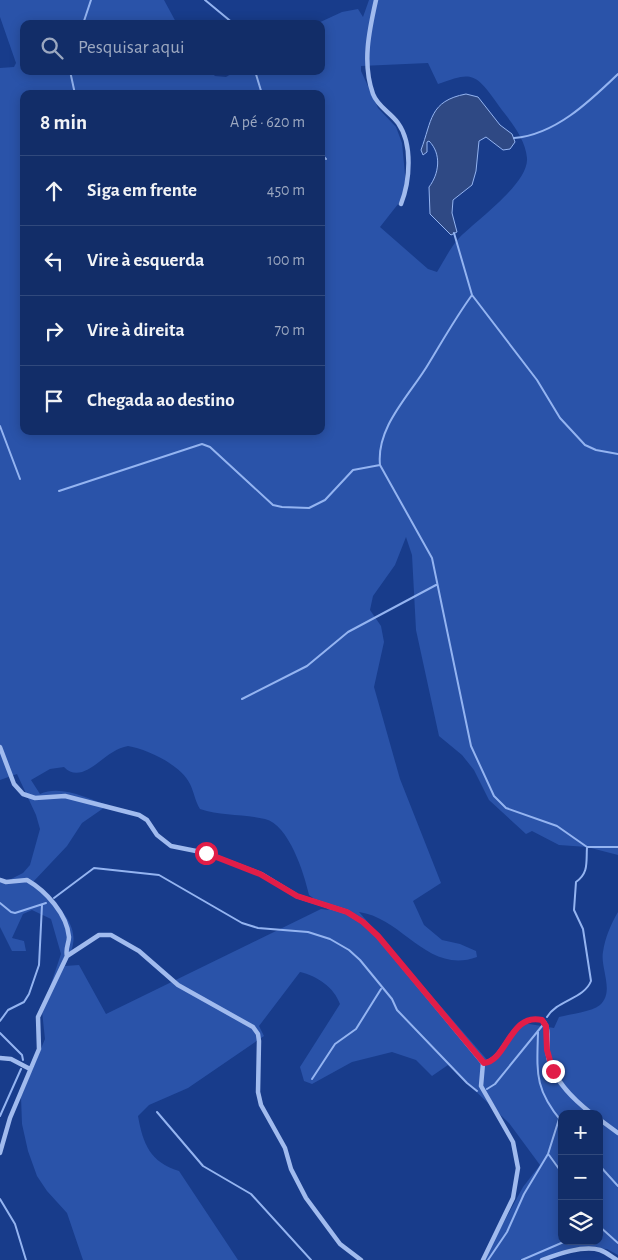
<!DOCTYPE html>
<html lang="pt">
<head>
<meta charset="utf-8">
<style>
  :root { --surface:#122d68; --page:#1b356e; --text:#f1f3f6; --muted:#9ca8c0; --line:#31497c }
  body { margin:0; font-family:"Alegreya Sans",sans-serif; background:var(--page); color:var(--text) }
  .controls { position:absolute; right:15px; bottom:15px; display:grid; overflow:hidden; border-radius:10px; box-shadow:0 2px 12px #0003 }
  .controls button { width:45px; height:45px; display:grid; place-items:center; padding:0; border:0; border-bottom:1px solid var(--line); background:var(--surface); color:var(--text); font:25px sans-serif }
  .stop { position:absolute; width:15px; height:15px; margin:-11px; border:4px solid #e11d48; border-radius:50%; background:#fff }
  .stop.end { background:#e11d48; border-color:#fff; box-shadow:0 1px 5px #0008 }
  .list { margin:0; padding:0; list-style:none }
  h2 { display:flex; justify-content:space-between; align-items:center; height:65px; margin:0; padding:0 20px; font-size:21px }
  h2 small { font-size:16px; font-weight:400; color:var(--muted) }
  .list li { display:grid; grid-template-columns:32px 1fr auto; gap:15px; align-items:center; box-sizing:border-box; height:70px; padding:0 20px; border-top:1px solid var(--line) }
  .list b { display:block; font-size:19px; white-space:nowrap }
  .list em { font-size:16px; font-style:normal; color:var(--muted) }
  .icon { flex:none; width:28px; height:28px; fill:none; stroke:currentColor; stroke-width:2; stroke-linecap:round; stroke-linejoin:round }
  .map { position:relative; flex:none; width:618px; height:1260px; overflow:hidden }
  .search { position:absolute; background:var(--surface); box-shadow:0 2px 12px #0003; left:20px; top:20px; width:305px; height:55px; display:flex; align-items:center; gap:12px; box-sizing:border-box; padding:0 18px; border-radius:10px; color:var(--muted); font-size:19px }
  .panel { position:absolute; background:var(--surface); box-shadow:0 2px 12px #0003; left:20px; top:90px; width:305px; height:345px; border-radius:10px }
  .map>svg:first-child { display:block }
  .green { fill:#2a53a9; fill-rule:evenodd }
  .water { fill:#2f4984; stroke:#94b4f1 }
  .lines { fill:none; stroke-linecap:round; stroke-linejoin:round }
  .stream { stroke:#94b4f1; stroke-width:2 }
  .street { stroke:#a1bbee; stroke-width:4.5 }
  .route { stroke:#e11d48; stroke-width:6 }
</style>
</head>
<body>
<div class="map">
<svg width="618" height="1260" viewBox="0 0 618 1260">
  <rect width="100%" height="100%" fill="#183c8b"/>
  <!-- green -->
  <path class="green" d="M 0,0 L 164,0 L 177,24 L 24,24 L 24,71 L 210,71 L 215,76 L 226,77 L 236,71 L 321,71 L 321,24 L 316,24 L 342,12 L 358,9 L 363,17 L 369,0 L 618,0 L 618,855 L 587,847 L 559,845 L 532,831 L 526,834 L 489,800 L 474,770 L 462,755 L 439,736 L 416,630 L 412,555 L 406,537 L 395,565 L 373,596 L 370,610 L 381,626 L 384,642 L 374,687 L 400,779 L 441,883 L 413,901 L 424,925 L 442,940 L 460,944 L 476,951 L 477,957 C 428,975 403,918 359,912 L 489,1062 C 492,1060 496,1057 499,1054 C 509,1043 505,1029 523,1023 L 554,1028 L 559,1017 C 571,1014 591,1012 600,1005 C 615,992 600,968 603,952 C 605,938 611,924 618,912 L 618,1255 L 607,1249 L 596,1248 L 567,1251 L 549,1260 L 483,1260 L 523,1187 L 540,1165 L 509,1123 L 448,1065 L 432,1076 L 416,1060 L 392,1052 L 352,1062 L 312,1084 L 304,1081 L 300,1067 L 340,1004 C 334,987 317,976 300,972 L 259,1026 L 264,1036 L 188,1088 L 149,1105 L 138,1116 C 143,1144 150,1162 179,1171 L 238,1260 L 83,1260 L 67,1213 L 47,1191 L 37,1176 L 28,1151 L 22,1124 L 21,1097 L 45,1039 L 42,1011 L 61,954 L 51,919 L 32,910 L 23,914 L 12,938 L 24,941 L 26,951 L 12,951 L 0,927 L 0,878 L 5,882 L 23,873 L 30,865 L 40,829 L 36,815 L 17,774 L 0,780 L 0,68 L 14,67 L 16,63 L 0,17 ZM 428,63 L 438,84 C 469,73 474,71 494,99 C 506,117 525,135 527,158 C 529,183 476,221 460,237 C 451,246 444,261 437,272 L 428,269 L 380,227 L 402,199 L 406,185 L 402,143 L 396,127 L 378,108 L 361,71 L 361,66 ZM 24,94 L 321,94 L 321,431 L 24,431 ZM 128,746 C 147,749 181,765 190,784 C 194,792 195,801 200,809 C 221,816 243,814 265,819 C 289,825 304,873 309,895 L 329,910 L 321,909 L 106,1014 L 79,965 L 65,966 C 68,959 72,951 73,944 C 78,919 48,897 33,882 L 67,846 L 82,823 L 108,805 C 88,799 61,784 40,794 L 31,780 L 50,769 L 64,767 C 80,784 100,759 113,752 C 117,749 123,747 128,746 ZM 562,1114 L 599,1114 L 599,1241 L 562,1241 Z"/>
  <!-- water -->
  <path class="water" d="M 466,94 L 478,97 L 500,125 L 512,134 L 515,142 L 510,149 L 503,150 L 486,137 L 479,141 L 476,171 L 472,185 L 453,200 L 452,213 L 457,232 L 451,235 L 430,214 L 429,187 C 439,174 442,154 429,141 L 427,142 L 427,152 L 423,155 L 421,150 C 432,121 429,101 466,94 Z"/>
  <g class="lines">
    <!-- stream -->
    <path class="stream" d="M 205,0 L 234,24
      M 83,24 L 91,0
      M 70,71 L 75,94
      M 255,71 L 262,94
      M 514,138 C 555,135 590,101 618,74
      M 321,154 L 326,159
      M 454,233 L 472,295 L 537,380 L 560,418 L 585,445 L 596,450 L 618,454
      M 472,295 C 456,317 443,340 429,363 C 411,394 376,426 380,465 L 432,558 L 471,746 L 494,796 L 506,808 L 557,826 L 587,847 L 618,847
      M 0,426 L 20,479
      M 59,491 L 202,444 L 210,447 L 273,505 L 282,507 L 309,508 L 325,500 L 353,470 L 380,465
      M 242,699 L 307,666 L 348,632 L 436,585
      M 54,898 L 94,868 L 159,875 L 242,923 L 258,928 L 308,932 L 330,939 L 349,950 L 360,960 L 392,999 L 397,1010 L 467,1083 L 477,1091
      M 0,903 L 11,912 L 15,913 L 46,903
      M 547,1017 C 557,1000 584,999 591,981 L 583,929 L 574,910 L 576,882 C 589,873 586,862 587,847
      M 0,1021 L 8,1010 L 24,1002 L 29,994 L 39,965 L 42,905
      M 538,1032 C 537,1072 534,1089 562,1122
      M 0,1033 L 22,1055 L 23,1060
      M 312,1079 L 335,1044 L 356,1029 L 381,989
      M 487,1089 L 495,1084 L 542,1026
      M 157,1112 L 203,1166 L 251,1194 L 311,1260
      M 0,1116 L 21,1069
      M 549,1155 L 562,1173
      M 599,1165 L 618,1186
      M 0,1199 L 15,1224 L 26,1260
      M 599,1226 L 618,1243
      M 488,1260 L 507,1232 L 524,1194 L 548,1154 L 559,1119
      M 522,1260 L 566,1241"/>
    <!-- street -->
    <path class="street" d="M 376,0 C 369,31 362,64 373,94 C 378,107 390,112 398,123 C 413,144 410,181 401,204
      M 0,747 L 14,784 L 23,794 L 35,798 L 65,796 L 139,815 L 147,820 L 157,835 L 171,846 L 206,853 L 261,874 L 297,896 L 347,912 L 363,922 L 378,936 L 483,1063 C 507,1061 510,1012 542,1020 C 552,1029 545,1048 549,1060 C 556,1083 574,1100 592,1114
      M 0,880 L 6,882 L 27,880 C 46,891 67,914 69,937 C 69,943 65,949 67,956 L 99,935 L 111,935 L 139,951 L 178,985 L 253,1027 L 258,1034 L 259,1041 L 258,1092 L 261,1105 L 285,1148 L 291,1169 L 306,1198 L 340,1244 L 361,1260
      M 0,1058 L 11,1059 L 30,1069
      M 599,1119 L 618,1133
      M 0,1153 L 10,1118 L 39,1049 L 38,1017 L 67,956
      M 483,1260 L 513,1198 L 518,1168 L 513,1142 L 481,1086 L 483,1063
      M 542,1260 C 558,1254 583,1245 600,1250 C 606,1252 612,1257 617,1260"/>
  </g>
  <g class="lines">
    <!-- route -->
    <path class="route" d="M 206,853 L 260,874 L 297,896 L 347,912 L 363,922 L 378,936 L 484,1063 C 507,1061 510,1012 542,1020 L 546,1026 L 547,1050 L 553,1071"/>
  </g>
</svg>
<div class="controls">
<button>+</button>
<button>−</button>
<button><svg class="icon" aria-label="layers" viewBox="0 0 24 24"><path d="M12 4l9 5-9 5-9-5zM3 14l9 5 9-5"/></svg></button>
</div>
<div class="stop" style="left:206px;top:853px"></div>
<div class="stop end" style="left:553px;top:1071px"></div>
<div class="search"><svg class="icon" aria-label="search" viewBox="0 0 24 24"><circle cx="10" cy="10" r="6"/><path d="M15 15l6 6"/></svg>Pesquisar aqui</div>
<section class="panel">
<h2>8 min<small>A pé · 620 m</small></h2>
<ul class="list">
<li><svg class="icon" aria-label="ahead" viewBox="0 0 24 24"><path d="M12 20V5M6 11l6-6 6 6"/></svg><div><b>Siga em frente</b></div><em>450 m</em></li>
<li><svg class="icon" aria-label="left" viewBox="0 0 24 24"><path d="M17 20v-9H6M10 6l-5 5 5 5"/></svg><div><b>Vire à esquerda</b></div><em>100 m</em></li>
<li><svg class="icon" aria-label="right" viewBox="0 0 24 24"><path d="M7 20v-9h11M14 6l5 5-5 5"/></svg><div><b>Vire à direita</b></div><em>70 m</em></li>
<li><svg class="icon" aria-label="arrive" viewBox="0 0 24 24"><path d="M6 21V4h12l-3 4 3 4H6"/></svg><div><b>Chegada ao destino</b></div></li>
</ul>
</section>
</div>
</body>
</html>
